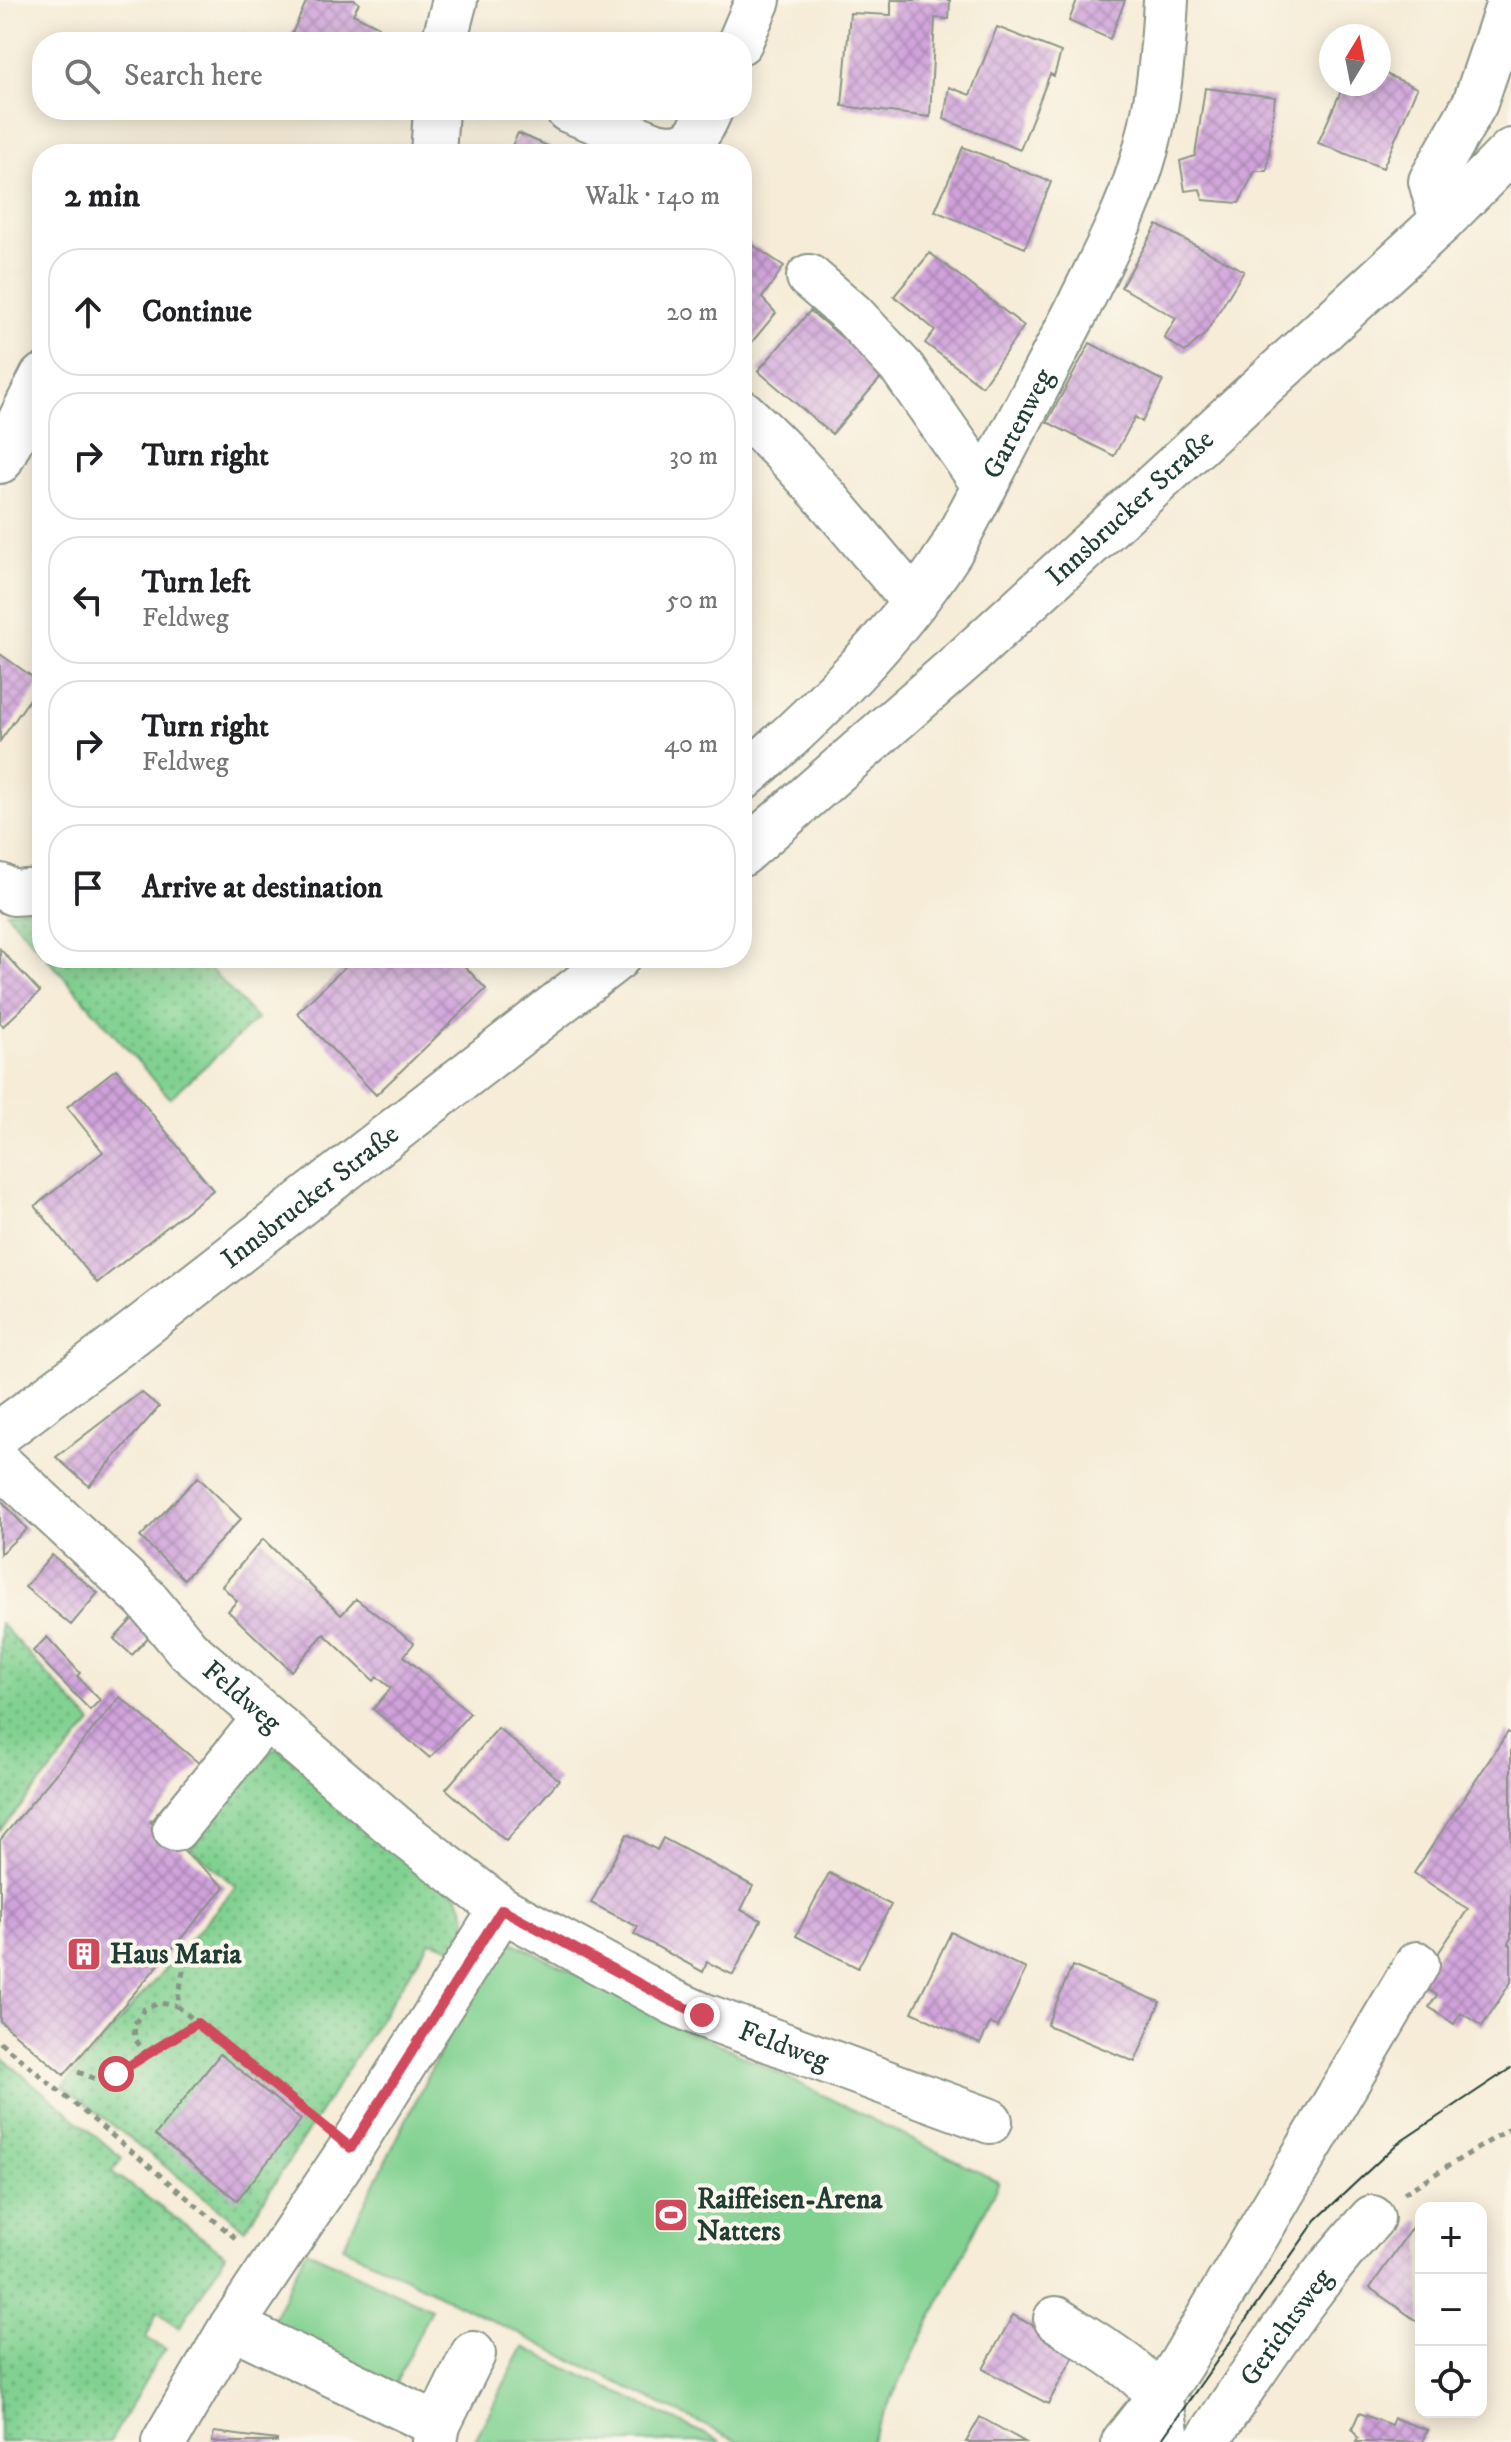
<!DOCTYPE html>
<html lang="en">
<head>
<meta charset="utf-8">
<style>
  :root { --surface:#fff; --page:#f6f6f6; --text:#202124; --muted:#757577; --line:#e0e0e0 }
  body { margin:0; font-family:"IM FELL DW Pica",serif; background:var(--page); color:var(--text) }
  .controls { position:absolute; right:24px; bottom:24px; display:grid; overflow:hidden; border-radius:16px; box-shadow:0 4px 20px #0003 }
  .controls button { width:72px; height:72px; display:grid; place-items:center; padding:0; border:0; border-bottom:2px solid var(--line); background:var(--surface); color:var(--text); font:40px sans-serif }
  .compass { position:absolute; left:1319px; top:24px; width:72px; height:72px; border-radius:50%; background:var(--surface); box-shadow:0 4px 20px #0003; rotate:10deg }
  .stop { position:absolute; width:24px; height:24px; margin:-18px; border:6px solid #d1495b; border-radius:50%; background:#fff }
  .stop.end { background:#d1495b; border-color:#fff; box-shadow:0 2px 8px #0008 }
  .list { margin:0; padding:0; list-style:none }
  h2 { display:flex; justify-content:space-between; align-items:center; height:104px; margin:0; padding:0 32px; font-size:34px }
  h2 small { font-size:26px; font-weight:400; color:var(--muted) }
  .list li { display:grid; grid-template-columns:52px 1fr auto; gap:24px; align-items:center; box-sizing:border-box; height:128px; margin:0 16px 16px; padding:0 16px; border:2px solid var(--line); border-radius:32px }
  .list b { display:block; font-size:30px; white-space:nowrap }
  .list p { margin:0; font-size:26px; white-space:nowrap; color:var(--muted) }
  .list em { font-size:26px; font-style:normal; color:var(--muted) }
  .icon { flex:none; width:44px; height:44px; fill:none; stroke:currentColor; stroke-width:2; stroke-linecap:round; stroke-linejoin:round }
  .map { position:relative; flex:none; width:1511px; height:2442px; overflow:hidden }
  .search { position:absolute; background:var(--surface); box-shadow:0 4px 20px #0003; left:32px; top:32px; width:720px; height:88px; display:flex; align-items:center; gap:20px; box-sizing:border-box; padding:0 28px; border-radius:32px; color:var(--muted); font-size:30px }
  .panel { position:absolute; background:var(--surface); box-shadow:0 4px 20px #0003; left:32px; top:144px; width:720px; height:824px; border-radius:32px }
  .map>svg:first-child { display:block }
  .green { fill:url(#green-dots); stroke:#508762; stroke-width:2 }
  .pitch { fill:#81d191; stroke:#508762; stroke-width:2 }
  .building { fill:url(#building-cross-hatch) }
  .lines { fill:none; stroke-linecap:round; stroke-linejoin:round }
  .minor-casing { stroke:#8a9486; stroke-width:48 }
  .path { stroke:#8a9486; stroke-width:5; stroke-dasharray:6 6; stroke-linecap:butt }
  .minor { stroke:#fff; stroke-width:44 }
  .tram { stroke:#1f3d34; stroke-width:2 }
  .route { stroke:#d1495b; stroke-width:10 }
  .labels { text-anchor:middle; dominant-baseline:central; stroke-width:8; stroke-linejoin:round; paint-order:stroke }
  .street-label { font-size:28px; fill:#1f3d34; stroke:#fbf7ec }
  .poi-label { font-size:28px; font-weight:bold; fill:#1f3d34; stroke:#fbf7ec; text-anchor:start }
</style>
</head>
<body>
<div class="map">
<svg width="1511" height="2442" viewBox="0 0 1511 2442">
  <defs>
    <pattern id="green-dots" width="8" height="8" patternUnits="userSpaceOnUse" patternTransform="scale(2)"><rect width="8" height="8" fill="#81d191"/><path d="M2 2h.1M6 6h.1" fill="none" stroke="#69ab77" stroke-width="1.8" stroke-linecap="round"/></pattern>
    <pattern id="building-cross-hatch" width="8" height="8" patternUnits="userSpaceOnUse" patternTransform="scale(2)"><rect width="8" height="8" fill="#d0a2db"/><path d="M0 0l8 8M0 8l8-8" fill="none" stroke="#a885b2"/></pattern>
  </defs>
  <rect width="100%" height="100%" fill="#fbf7ec"/>
  <filter id="ink" filterUnits="userSpaceOnUse"><feTurbulence type="fractalNoise" baseFrequency=".0125" numOctaves="2"/><feDisplacementMap in="SourceGraphic" scale="16" xChannelSelector="R" yChannelSelector="G"/><feConvolveMatrix kernelMatrix="1 2 1 2 8 2 1 2 1" color-interpolation-filters="sRGB"/></filter>
  <filter id="wash" filterUnits="userSpaceOnUse"><feTurbulence type="fractalNoise" baseFrequency=".006" numOctaves="4" result="noise"/><feDisplacementMap in="SourceGraphic" scale="32" xChannelSelector="R" yChannelSelector="G"/><feGaussianBlur stdDeviation="1.8" result="paint"/><feColorMatrix in="noise" values="0 0 0 0 0 0 0 0 0 0 0 0 0 0 0 0 0 1.4 0 .05"/><feComposite in="paint" operator="in"/></filter>
  <g filter="url(#wash)">
    <rect width="100%" height="100%" fill="#f6ecd7"/>
    <!-- green -->
    <path class="green" d="M 42,905 L 42,953 L 6,912 Z
      M 47,958 L 200,958 L 257,1019 L 170,1098 Z
      M 0,1623 L 92,1723 L 0,1831 Z
      M 279,1749 L 457,1894 C 471,1920 468,1923 460,1950 L 430,1941 L 245,2229 L 63,2086 L 236,1887 L 190,1847 L 266,1750 Z
      M 0,2056 L 122,2158 L 112,2172 L 226,2255 L 179,2328 L 157,2311 L 146,2338 L 166,2349 L 159,2357 L 110,2442 L 0,2442 Z"/>
    <!-- pitch -->
    <path class="pitch" d="M 498,1935 L 999,2182 L 870,2442 L 738,2442 L 343,2247 Z
      M 306,2250 L 431,2309 L 394,2387 L 269,2327 Z
      M 523,2347 L 721,2442 L 474,2442 Z"/>
    <g id="blocks">
      <!-- building -->
      <path class="building" d="M 307,0 L 354,0 L 359,3 L 353,14 L 379,27 L 372,42 L 288,42 Z
        M 891,0 L 950,0 L 949,19 L 935,18 L 930,117 L 842,106 L 850,13 L 891,15 Z
        M 1077,0 L 1125,0 L 1110,39 L 1069,21 Z
        M 997,27 L 1061,52 L 1054,76 L 1050,74 L 1020,150 L 944,119 L 949,87 L 970,95 Z
        M 1379,71 L 1417,88 L 1383,168 L 1318,143 L 1344,84 L 1379,84 Z
        M 1205,88 L 1275,97 L 1267,171 L 1255,171 L 1239,203 L 1203,200 L 1200,189 L 1185,191 L 1180,161 L 1195,156 Z
        M 518,133 L 566,154 L 508,154 Z
        M 963,147 L 1051,182 L 1025,248 L 935,211 Z
        M 1157,225 L 1244,271 L 1205,334 L 1185,352 L 1164,338 L 1176,318 L 1121,287 Z
        M 742,238 L 784,266 L 762,298 L 776,313 L 742,354 L 742,321 L 744,320 L 742,319 Z
        M 930,253 L 1024,326 L 982,386 L 925,343 L 935,330 L 894,296 Z
        M 810,311 L 885,373 L 832,434 L 758,371 Z
        M 1090,343 L 1163,381 L 1142,422 L 1135,417 L 1114,456 L 1047,422 Z
        M 0,654 L 41,683 L 0,741 Z
        M 0,949 L 40,992 L 3,1026 L 0,1023 Z
        M 354,958 L 457,958 L 486,989 L 376,1095 L 297,1013 Z
        M 116,1069 L 213,1190 L 97,1283 L 35,1206 L 103,1152 L 67,1107 Z
        M 141,1392 L 159,1407 L 89,1486 L 56,1457 Z
        M 198,1477 L 241,1519 L 184,1579 L 140,1537 Z
        M 0,1499 L 27,1529 L 0,1554 Z
        M 263,1539 L 341,1615 L 356,1599 L 414,1643 L 404,1656 L 470,1713 L 430,1758 L 373,1709 L 391,1688 L 377,1677 L 374,1681 L 324,1634 L 291,1671 L 228,1611 L 237,1601 L 222,1586 Z
        M 52,1555 L 98,1593 L 71,1625 L 25,1587 Z
        M 135,1616 L 153,1632 L 132,1655 L 114,1639 Z
        M 47,1637 L 80,1673 L 77,1676 L 100,1700 L 90,1710 L 33,1651 Z
        M 120,1697 L 200,1764 L 150,1822 L 225,1887 L 64,2075 L 0,2021 L 0,1840 Z
        M 498,1728 L 559,1780 L 506,1841 L 446,1789 Z
        M 1508,1732 L 1511,1734 L 1511,1938 L 1508,1943 L 1511,1946 L 1511,1982 L 1482,2026 L 1461,2013 L 1454,2024 L 1429,2007 L 1437,1995 L 1418,1983 L 1468,1909 L 1414,1873 Z
        M 627,1834 L 657,1850 L 663,1838 L 753,1886 L 741,1910 L 761,1920 L 733,1975 L 707,1962 L 703,1972 L 634,1934 L 638,1927 L 591,1903 Z
        M 829,1873 L 891,1905 L 858,1968 L 796,1936 Z
        M 951,1932 L 1026,1969 L 998,2027 L 990,2023 L 980,2044 L 912,2012 Z
        M 1072,1966 L 1160,2002 L 1135,2062 L 1047,2025 Z
        M 220,2054 L 301,2120 L 237,2200 L 155,2135 Z
        M 1417,2220 L 1421,2222 L 1421,2324 L 1370,2288 Z
        M 1013,2315 L 1077,2350 L 1048,2404 L 983,2369 Z
        M 1359,2413 L 1391,2425 L 1394,2418 L 1427,2430 L 1422,2442 L 1356,2442 L 1358,2438 L 1352,2429 Z
        M 980,2417 L 1025,2442 L 966,2442 Z
        M 214,2432 L 277,2440 L 277,2442 L 212,2442 Z"/>
    </g>
  </g>
  <g filter="url(#ink)">
    <use href="#blocks" fill-opacity="0" stroke="#8a9486" stroke-width="2"/>
    <g class="lines">
      <!-- minor casing -->
      <g class="minor-casing">
        <g id="minor">
          <path d="M 444,42 L 455,0"/>
          <path d="M 740,42 L 758,0"/>
          <path d="M 568,110 L 656,145 C 688,152 698,138 710,110"/>
          <path d="M 433,154 L 436,110"/>
          <path d="M 1442,221 L 1431,181 L 1475,103 L 1510,0"/>
          <path d="M 809,277 L 853,315 L 903,369 L 985,486"/>
          <path d="M 742,412 C 806,469 859,537 914,602"/>
          <path d="M 0,461 L 42,377"/>
          <path id="s1" d="M 742,779 C 820,712 894,638 950,552 C 993,470 1036,390 1078,308 C 1100,262 1125,217 1140,169 C 1158,113 1163,57 1166,0"/>
          <path id="s2" d="M 742,854 L 966,658 L 1442,221 L 1511,151"/>
          <path d="M 0,886 L 13,893 L 42,891"/>
          <path id="s3" d="M 0,1433 L 117,1346 L 617,958"/>
          <path id="s4" d="M 0,1464 L 145,1598 L 188,1650 L 401,1832 L 502,1909 L 673,2002 L 702,2015 L 990,2121"/>
          <path d="M 175,1829 L 266,1717"/>
          <path d="M 1056,2319 C 1083,2337 1145,2371 1158,2399 C 1164,2412 1166,2429 1167,2442"/>
          <path d="M 232,2326 L 438,2425 L 435,2442"/>
          <path d="M 438,2425 L 473,2354"/>
          <path d="M 164,2442 L 232,2326 L 351,2148 L 502,1909"/>
          <path d="M 1124,2442 L 1158,2399 L 1182,2362 L 1417,1964"/>
          <path id="s5" d="M 1206,2442 C 1259,2365 1308,2286 1372,2218"/>
        </g>
      </g>
      <!-- path -->
      <path class="path" d="M 187,1947 L 177,2006 L 319,2122
        M 0,2042 L 239,2241
        M 147,2055 L 135,2039 L 134,2025 L 144,2009 L 160,2003 L 177,2006
        M 78,2072 L 96,2079 L 116,2074 L 197,2023
        M 1404,2193 L 1511,2128"/>
      <!-- minor -->
      <use href="#minor" class="minor"/>
      <!-- tram -->
      <path class="tram" d="M 1160,2442 L 1316,2220 L 1397,2144 L 1511,2068"/>
    </g>
  </g>
  <g class="lines" filter="url(#ink)">
    <!-- route -->
    <path class="route" d="M 116,2074 L 197,2023 L 351,2148 L 502,1909 L 673,2002 L 702,2015"/>
  </g>
  <!-- icons -->
  <defs>
    <g id="building-square" transform="scale(1.8)"><rect x="-9" y="-9" width="18" height="18" rx="4" fill="#d1495b" stroke="#fbf7ec"/><path d="M-4-6H4V6H1V3H-1V6H-4ZM-2.5-4.3h1.7v1.8h-1.7ZM.8-4.3h1.7v1.8H.8ZM-2.5-1h1.7V.8h-1.7ZM.8-1h1.7V.8H.8Z" fill="#fff"/></g>
    <g id="stadium-square" transform="scale(1.8)"><rect x="-9" y="-9" width="18" height="18" rx="4" fill="#d1495b" stroke="#fbf7ec"/><path d="M0-5a6.5 5 0 1 0 0 10a6.5 5 0 1 0 0-10ZM-3.5-1.8h7v3.6h-7Z" fill="#fff"/></g>
  </defs>
  <g fill-rule="evenodd">
    <use href="#building-square" x="84" y="1954"/>
    <use href="#stadium-square" x="671" y="2215"/>
  </g>
  <g class="labels">
    <!-- street labels -->
    <g class="street-label">
      <text stroke="none"><textPath href="#s1" startOffset="454">Gartenweg</textPath></text>
      <text stroke="none"><textPath href="#s2" startOffset="520">Innsbrucker Straße</textPath></text>
      <text stroke="none"><textPath href="#s3" startOffset="390">Innsbrucker Straße</textPath></text>
      <text stroke="none"><textPath href="#s4" startOffset="336">Feldweg</textPath></text>
      <text stroke="none"><textPath href="#s4" startOffset="986">Feldweg</textPath></text>
      <text stroke="none"><textPath href="#s5" startOffset="140">Gerichtsweg</textPath></text>
    </g>
    <!-- poi labels -->
    <g class="poi-label">
      <text x="110" y="1954">Haus Maria</text>
      <text x="697" y="2199">Raiffeisen-Arena<tspan x="697" dy="32">Natters</tspan></text>
    </g>
  </g>
</svg>
<div class="controls">
<button>+</button>
<button>−</button>
<button><svg class="icon" aria-label="locate" viewBox="0 0 24 24"><circle cx="12" cy="12" r="6"/><path d="M12 2v4M12 18v4M2 12h4M18 12h4"/></svg></button>
</div>
<svg class="compass" viewBox="-18 -18 36 36"><path d="M0-13l5 13h-10z" fill="#e53935"/><path d="M0 13l5-13h-10z" fill="#757577"/></svg>
<div class="stop" style="left:116px;top:2074px"></div>
<div class="stop end" style="left:702px;top:2015px"></div>
<div class="search"><svg class="icon" aria-label="search" viewBox="0 0 24 24"><circle cx="10" cy="10" r="6"/><path d="M15 15l6 6"/></svg>Search here</div>
<section class="panel">
<h2>2 min<small>Walk · 140 m</small></h2>
<ul class="list">
<li><svg class="icon" aria-label="ahead" viewBox="0 0 24 24"><path d="M12 20V5M6 11l6-6 6 6"/></svg><div><b>Continue</b></div><em>20 m</em></li>
<li><svg class="icon" aria-label="right" viewBox="0 0 24 24"><path d="M7 20v-9h11M14 6l5 5-5 5"/></svg><div><b>Turn right</b></div><em>30 m</em></li>
<li><svg class="icon" aria-label="left" viewBox="0 0 24 24"><path d="M17 20v-9H6M10 6l-5 5 5 5"/></svg><div><b>Turn left</b><p>Feldweg</p></div><em>50 m</em></li>
<li><svg class="icon" aria-label="right" viewBox="0 0 24 24"><path d="M7 20v-9h11M14 6l5 5-5 5"/></svg><div><b>Turn right</b><p>Feldweg</p></div><em>40 m</em></li>
<li><svg class="icon" aria-label="arrive" viewBox="0 0 24 24"><path d="M6 21V4h12l-3 4 3 4H6"/></svg><div><b>Arrive at destination</b></div></li>
</ul>
</section>
</div>
</body>
</html>
